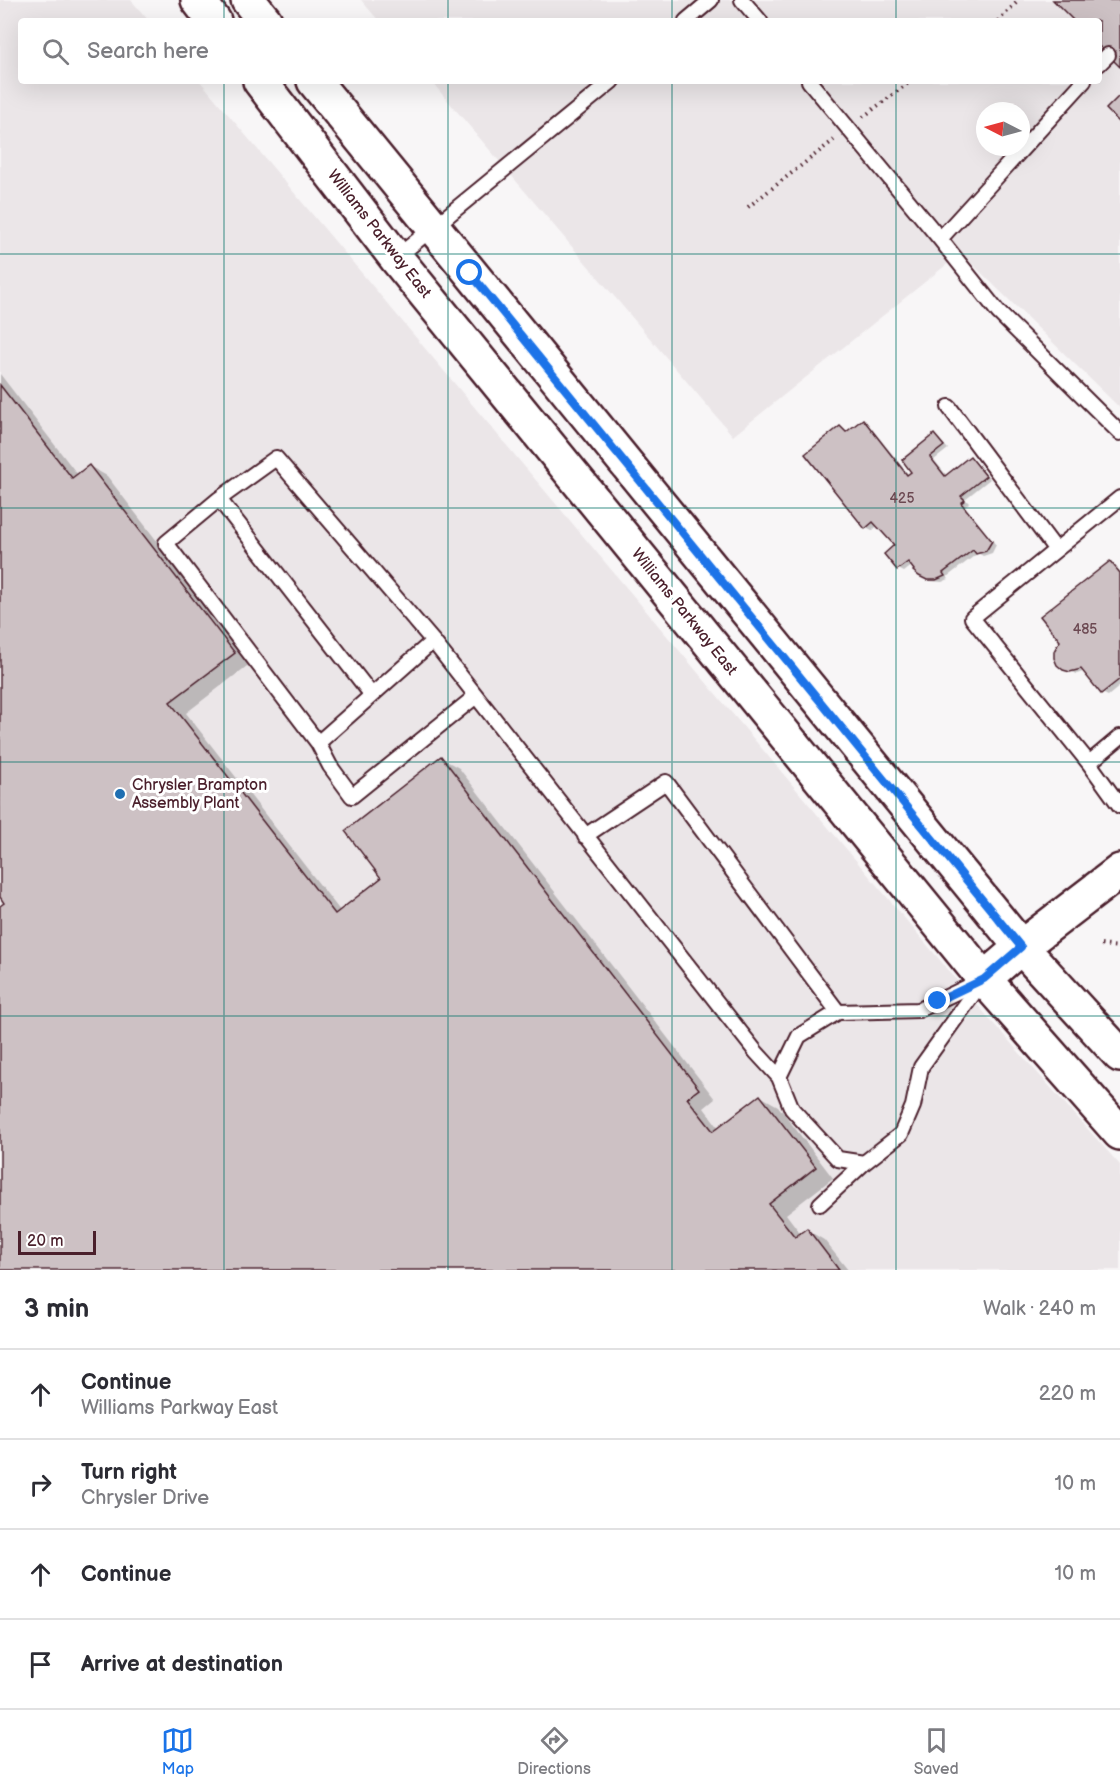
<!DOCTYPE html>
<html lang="en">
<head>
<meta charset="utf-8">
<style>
  :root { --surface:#fff; --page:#f7f7f7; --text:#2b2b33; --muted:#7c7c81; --line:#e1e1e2; --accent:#1a73e8 }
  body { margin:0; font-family:"Balsamiq Sans",sans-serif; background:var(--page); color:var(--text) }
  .compass { position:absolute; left:976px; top:102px; width:54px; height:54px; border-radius:50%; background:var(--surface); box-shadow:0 6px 24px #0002; rotate:276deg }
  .scale { position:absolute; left:18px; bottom:15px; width:78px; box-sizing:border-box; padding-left:6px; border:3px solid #4a1f2b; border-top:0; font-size:16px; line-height:21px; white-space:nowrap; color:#4a1f2b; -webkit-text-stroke:4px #fff; paint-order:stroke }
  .stop { position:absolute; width:18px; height:18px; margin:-14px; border:4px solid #1a73e8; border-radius:50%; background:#fff }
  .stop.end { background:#1a73e8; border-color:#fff; box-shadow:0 2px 6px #0008 }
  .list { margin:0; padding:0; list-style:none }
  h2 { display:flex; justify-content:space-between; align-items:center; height:78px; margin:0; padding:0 24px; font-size:26px }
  h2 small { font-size:20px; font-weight:400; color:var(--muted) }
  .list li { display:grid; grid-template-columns:39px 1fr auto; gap:18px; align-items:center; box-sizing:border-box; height:90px; padding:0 24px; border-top:2px solid var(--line) }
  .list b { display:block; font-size:22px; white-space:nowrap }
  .list p { margin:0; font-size:20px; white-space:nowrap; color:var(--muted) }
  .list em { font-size:20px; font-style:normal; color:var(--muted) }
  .icon { flex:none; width:33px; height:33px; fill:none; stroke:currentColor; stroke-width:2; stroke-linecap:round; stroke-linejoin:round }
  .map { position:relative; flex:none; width:1120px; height:1270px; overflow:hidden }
  .search { position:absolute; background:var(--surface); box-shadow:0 6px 24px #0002; left:18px; right:18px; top:18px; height:66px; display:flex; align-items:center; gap:15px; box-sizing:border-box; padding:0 21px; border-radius:6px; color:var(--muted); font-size:22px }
  .sheet { height:438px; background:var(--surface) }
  nav { display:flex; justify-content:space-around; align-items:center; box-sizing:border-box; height:84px; border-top:2px solid var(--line); background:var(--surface); font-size:16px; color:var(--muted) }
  nav a { display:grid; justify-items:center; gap:3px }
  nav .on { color:var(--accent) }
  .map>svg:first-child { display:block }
  .built { fill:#ebe6e8; fill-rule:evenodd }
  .shadow { fill:#0003 }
  .building { fill:#cdc1c4; stroke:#4a1f2b; stroke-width:1.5 }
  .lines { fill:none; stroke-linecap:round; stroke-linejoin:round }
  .lane-casing { stroke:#4a1f2b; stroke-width:18 }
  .secondary-casing { stroke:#4a1f2b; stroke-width:38 }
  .path { stroke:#4a1f2b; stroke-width:4; stroke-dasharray:1.5 4.5; stroke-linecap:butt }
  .lane { stroke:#fff; stroke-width:14 }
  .secondary { stroke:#fff; stroke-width:33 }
  .route { stroke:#1a73e8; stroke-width:8 }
  .grid { fill:none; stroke:#0f766e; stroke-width:1.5; stroke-opacity:0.55 }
  .poi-dot { fill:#1f6fb2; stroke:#fff; stroke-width:2 }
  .labels { text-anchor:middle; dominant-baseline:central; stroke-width:6; stroke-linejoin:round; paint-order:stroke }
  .number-label { font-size:14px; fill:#6b4851 }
  .street-label { font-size:16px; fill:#4a1f2b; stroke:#fff }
  .poi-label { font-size:16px; fill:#4a1f2b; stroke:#fff; text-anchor:start }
</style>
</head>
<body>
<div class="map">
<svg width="1120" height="1270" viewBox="0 0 1120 1270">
  <rect width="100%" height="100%" fill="#f8f6f7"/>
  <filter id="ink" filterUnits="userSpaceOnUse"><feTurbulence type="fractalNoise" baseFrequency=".0167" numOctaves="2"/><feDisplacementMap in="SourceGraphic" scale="12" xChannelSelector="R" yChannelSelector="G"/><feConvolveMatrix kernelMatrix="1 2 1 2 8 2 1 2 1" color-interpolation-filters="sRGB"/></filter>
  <g filter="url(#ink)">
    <!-- built -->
    <path class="built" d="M 0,0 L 131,0 L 149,21 L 21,21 L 21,81 L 200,81 L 992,1022 L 1120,1165 L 1120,1270 L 0,1270 Z
      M 361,0 L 1120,0 L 1120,408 L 961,253 L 733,436 L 431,81 L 1099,81 L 1099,21 L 379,21 ZM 985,111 L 1021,111 L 1021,147 L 985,147 Z"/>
    <!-- shadow -->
    <path class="shadow" d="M 0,374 L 78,475 L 89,466 L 107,476 L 251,663 L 186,713 L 341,912 L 383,878 L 441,758 L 459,768 L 715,1099 L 704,1108 L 719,1128 L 760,1096 L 778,1106 L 833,1178 L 786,1214 L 801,1234 L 807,1230 L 824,1240 L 848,1270 L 0,1270 L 0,908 L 6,903 L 0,895 Z
      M 863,420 L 868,424 L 909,475 L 934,436 L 939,439 L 948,449 L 934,460 L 947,476 L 970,458 L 975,461 L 990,479 L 965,499 L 969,503 L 965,506 L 996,545 L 992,553 L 983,556 L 978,553 L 947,577 L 949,579 L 942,582 L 930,581 L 916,573 L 913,565 L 904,572 L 898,569 L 886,554 L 896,545 L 878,525 L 872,531 L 866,528 L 807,454 L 841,427 L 848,433 Z
      M 1110,563 L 1120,571 L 1120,686 L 1108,696 L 1102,693 L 1085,671 L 1077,674 L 1067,670 Z"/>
    <!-- building -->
    <path class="building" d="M 1053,0 L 1120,0 L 1120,67 L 1099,46 L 1099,21 L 1074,21 Z
      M 1120,95 L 1120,123 L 1106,109 Z
      M 0,385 L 72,478 L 89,465 L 235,653 L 170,702 L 335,914 L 381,878 L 345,831 L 441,756 L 699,1089 L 687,1098 L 713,1131 L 760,1095 L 816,1167 L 769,1204 L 795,1237 L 807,1228 L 839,1270 L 0,1270 L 0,906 L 4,903 L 0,897 Z
      M 863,419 L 907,475 L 911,472 L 902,460 L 934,434 L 944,446 L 930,457 L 945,476 L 970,456 L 986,476 L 961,496 L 965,500 L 961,503 L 992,541 L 986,551 L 976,554 L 973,550 L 943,573 L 945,576 L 936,580 L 927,580 L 919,576 L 913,571 L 914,570 L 908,562 L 897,570 L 884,554 L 894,545 L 873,522 L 865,529 L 805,454 L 840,426 L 846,432 Z
      M 1110,561 L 1120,573 L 1120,679 L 1101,694 L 1081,669 L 1070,672 L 1063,670 L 1057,665 L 1054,658 L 1054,651 L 1060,641 L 1040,616 Z"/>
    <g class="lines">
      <!-- lane casing -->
      <g class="lane-casing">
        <path id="lane" d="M 742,0 L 760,21
          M 686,21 L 711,0
          M 1099,64 L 1108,55
          M 809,81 L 940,239 L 998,312 L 1120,433
          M 940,239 L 1084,81
          M 396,258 L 612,81
          M 949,407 L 1056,550
          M 219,499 L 371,694
          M 433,641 L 318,743 L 166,543 L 219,499 L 276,458 L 433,641 L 756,1052 L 779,1077
          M 1120,737 L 1089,763 L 1120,806
          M 318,743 L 330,766 L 352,796 L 476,696
          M 1089,763 L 972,618 L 1120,498
          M 585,836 L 666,782 L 838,1012
          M 984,979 L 921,1067 L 913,1106 L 901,1134 L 864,1163 L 838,1159 L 792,1109 L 779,1077 L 799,1036 L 838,1012 L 919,1010 Z
          M 820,1204 L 864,1163"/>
      </g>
      <!-- secondary casing -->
      <g class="secondary-casing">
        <path id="secondary" d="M 198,0 L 214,21
          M 248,0 L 265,21
          M 260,81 L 396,258 L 984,979 L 1120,1133
          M 314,81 L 1021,947 L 1120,1055
          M 984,979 L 1021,947 L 1120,871"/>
      </g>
      <!-- path -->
      <path class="path" d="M 998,21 L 1019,0
        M 863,117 L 911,81
        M 748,207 L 834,140
        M 1101,945 L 1120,947"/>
      <!-- lane -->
      <use href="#lane" class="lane"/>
      <!-- secondary -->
      <use href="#secondary" class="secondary"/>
    </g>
  </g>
  <g class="lines" filter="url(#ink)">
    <!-- route -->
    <path class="route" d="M 470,273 L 1021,947 L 984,979 L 938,1001"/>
  </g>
  <!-- grid -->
  <path class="grid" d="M 224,0 L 224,21M 448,0 L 448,21M 672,0 L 672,21M 896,0 L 896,21M 224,81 L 224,1270M 448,81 L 448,1270M 672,81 L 672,1270M 896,81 L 896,1270M 0,254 L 1120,254M 0,508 L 1120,508M 0,762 L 1120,762M 0,1016 L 1120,1016"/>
  <!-- markers -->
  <circle class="poi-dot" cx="120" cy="794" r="6"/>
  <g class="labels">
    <!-- number labels -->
    <g class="number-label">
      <text x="902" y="498">425</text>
      <text x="1085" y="629">485</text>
    </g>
    <!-- street labels -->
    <g class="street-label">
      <text transform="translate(379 234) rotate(52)">Williams Parkway East</text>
      <text transform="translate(684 612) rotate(51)">Williams Parkway East</text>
    </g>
    <!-- poi labels -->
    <g class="poi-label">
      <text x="132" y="785">Chrysler Brampton<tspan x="132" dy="18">Assembly Plant</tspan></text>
    </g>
  </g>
</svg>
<svg class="compass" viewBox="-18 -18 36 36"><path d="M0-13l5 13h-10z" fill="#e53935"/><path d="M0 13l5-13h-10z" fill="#7c7c81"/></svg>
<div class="scale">20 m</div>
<div class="stop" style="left:470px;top:273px"></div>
<div class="stop end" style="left:938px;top:1001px"></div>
<div class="search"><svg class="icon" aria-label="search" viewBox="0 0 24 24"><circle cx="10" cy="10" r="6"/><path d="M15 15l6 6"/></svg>Search here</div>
</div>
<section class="sheet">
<h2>3 min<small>Walk · 240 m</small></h2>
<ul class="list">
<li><svg class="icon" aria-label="ahead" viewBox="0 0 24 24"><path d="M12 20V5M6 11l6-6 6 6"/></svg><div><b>Continue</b><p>Williams Parkway East</p></div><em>220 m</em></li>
<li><svg class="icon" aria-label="right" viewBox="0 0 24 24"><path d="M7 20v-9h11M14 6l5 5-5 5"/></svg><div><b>Turn right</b><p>Chrysler Drive</p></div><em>10 m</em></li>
<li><svg class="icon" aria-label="ahead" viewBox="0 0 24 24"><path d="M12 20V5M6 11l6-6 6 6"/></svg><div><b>Continue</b></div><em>10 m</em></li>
<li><svg class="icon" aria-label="arrive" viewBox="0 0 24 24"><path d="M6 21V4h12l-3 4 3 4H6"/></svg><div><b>Arrive at destination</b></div></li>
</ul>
</section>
<nav>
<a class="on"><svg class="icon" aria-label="map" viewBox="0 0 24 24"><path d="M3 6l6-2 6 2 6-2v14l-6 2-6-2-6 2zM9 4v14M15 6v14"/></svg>Map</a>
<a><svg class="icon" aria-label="directions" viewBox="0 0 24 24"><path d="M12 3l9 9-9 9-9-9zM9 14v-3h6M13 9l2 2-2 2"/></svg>Directions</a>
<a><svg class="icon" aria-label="saved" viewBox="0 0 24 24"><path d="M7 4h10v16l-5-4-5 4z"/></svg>Saved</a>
</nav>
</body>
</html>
